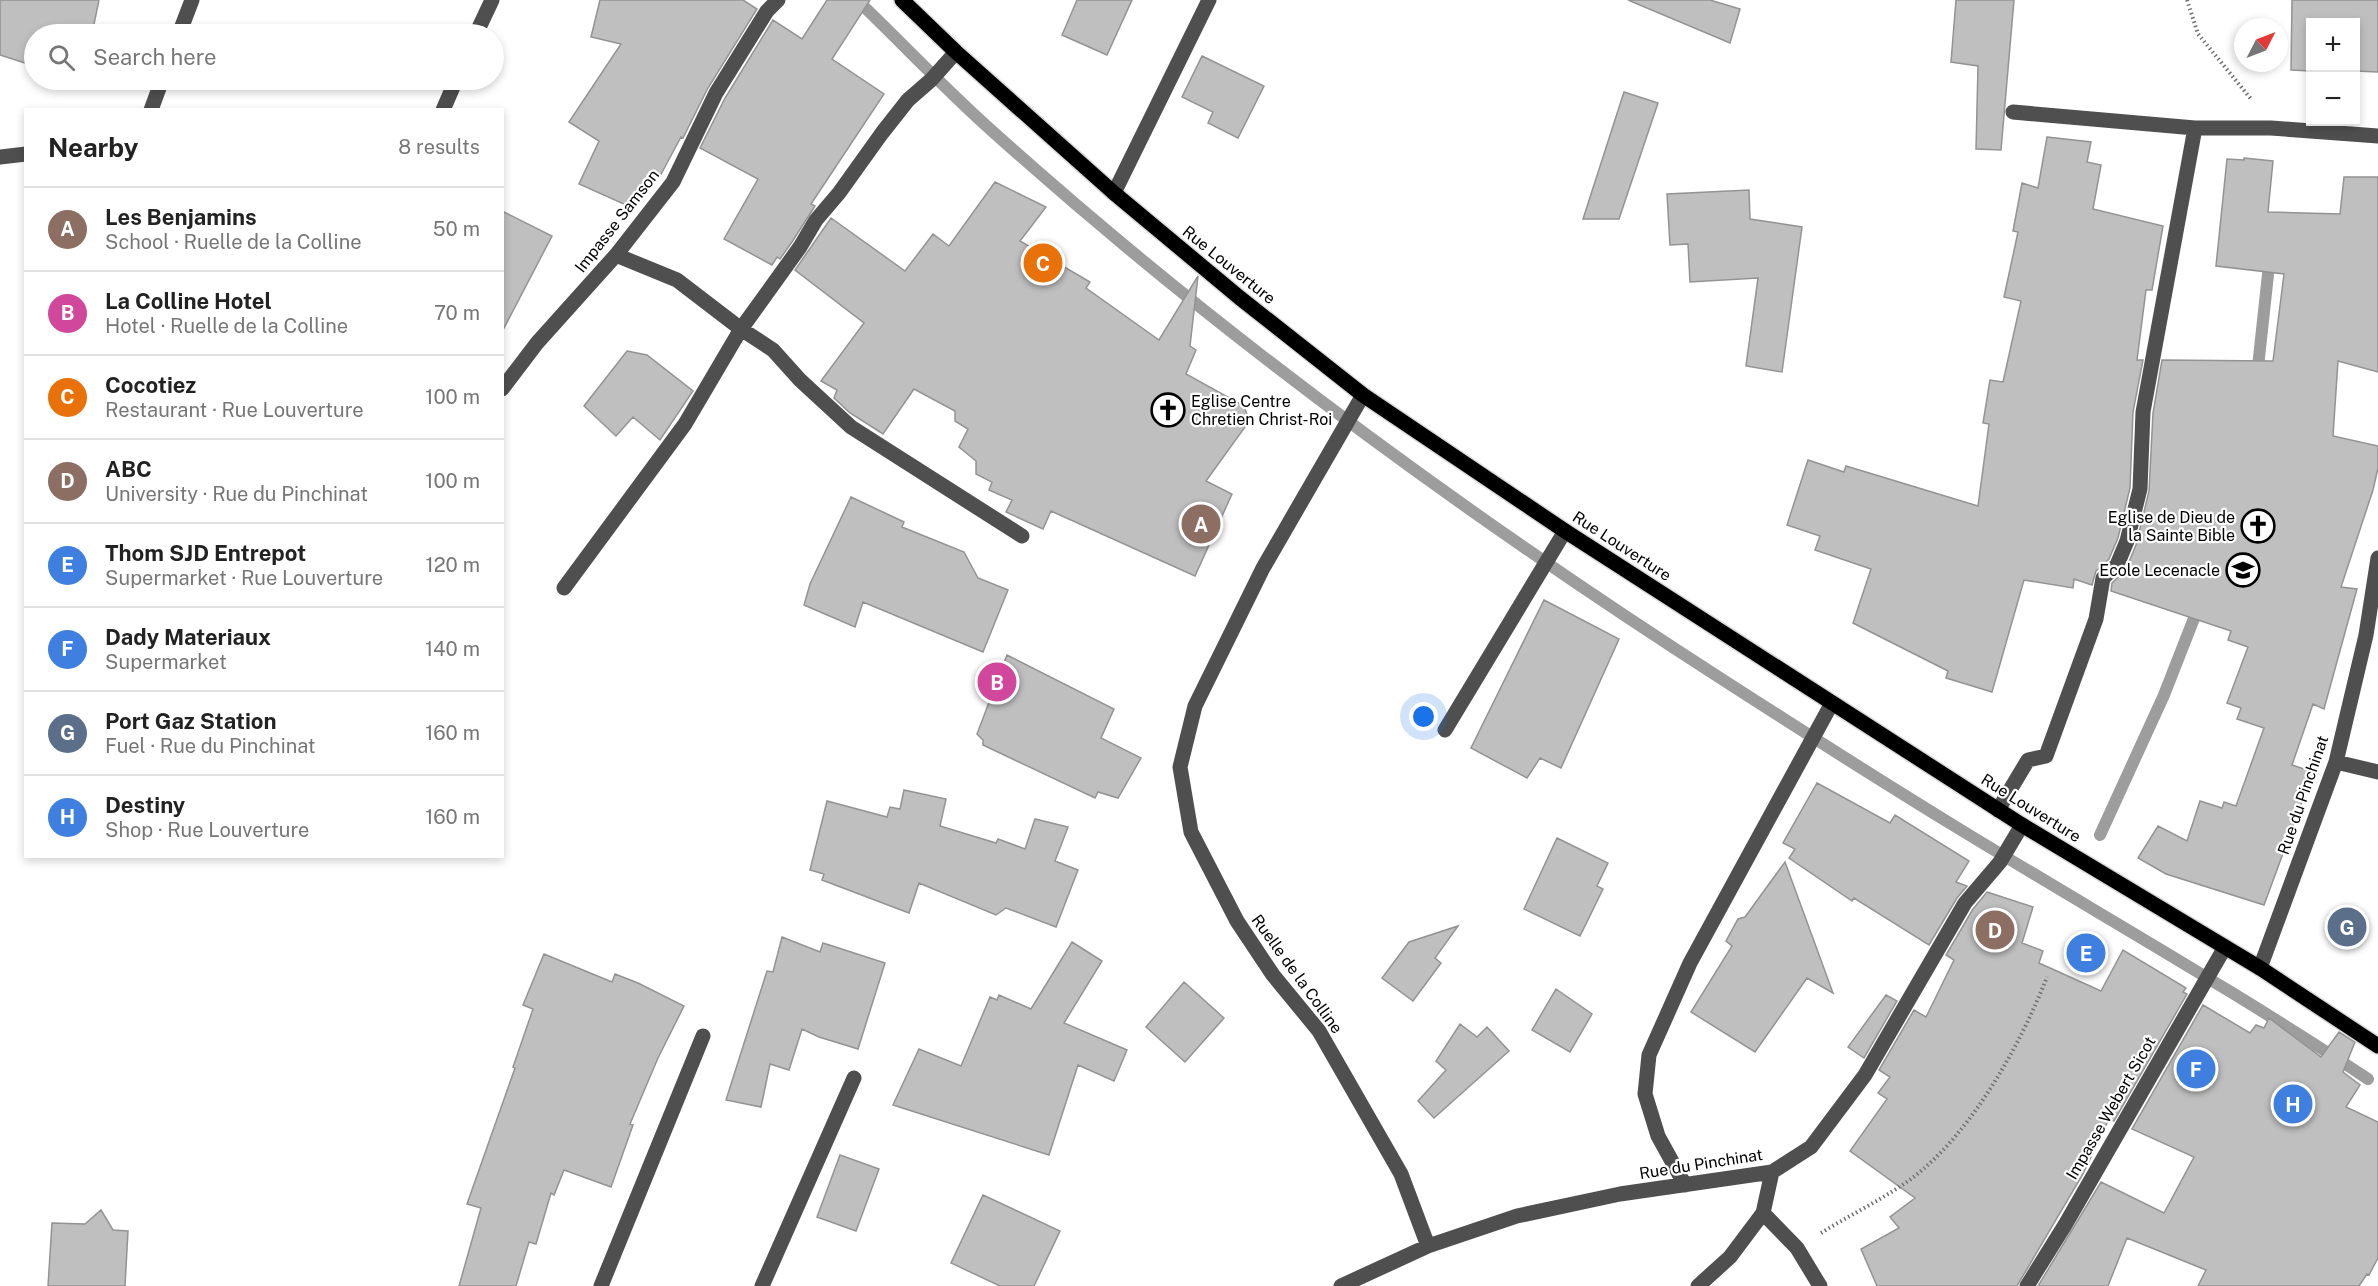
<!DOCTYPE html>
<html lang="en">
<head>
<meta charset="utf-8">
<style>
  :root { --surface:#fff; --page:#f6f6f6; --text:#222; --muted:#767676; --line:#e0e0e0; --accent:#000 }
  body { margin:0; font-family:"Public Sans",sans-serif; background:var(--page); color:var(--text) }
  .controls { position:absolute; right:18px; top:18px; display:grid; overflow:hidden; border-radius:0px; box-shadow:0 3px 9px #0003 }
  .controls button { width:54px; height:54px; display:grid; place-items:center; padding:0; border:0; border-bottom:2px solid var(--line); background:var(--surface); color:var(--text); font:30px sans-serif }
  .compass { position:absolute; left:2234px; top:18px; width:54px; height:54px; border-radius:50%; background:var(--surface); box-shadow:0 3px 9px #0003; rotate:48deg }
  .you { position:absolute; left:1424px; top:717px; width:21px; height:21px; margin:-15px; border:4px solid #fff; border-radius:50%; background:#1a73e8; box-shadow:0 0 0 9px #1a73e833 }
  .badge { display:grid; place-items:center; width:39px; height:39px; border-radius:50%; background:var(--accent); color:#fff; font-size:20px; font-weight:700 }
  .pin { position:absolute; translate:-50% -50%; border:3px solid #fff; box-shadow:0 2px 6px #0006 }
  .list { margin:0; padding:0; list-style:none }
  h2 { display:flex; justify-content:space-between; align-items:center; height:78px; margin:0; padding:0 24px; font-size:26px }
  h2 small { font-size:20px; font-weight:400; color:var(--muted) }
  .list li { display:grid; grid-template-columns:39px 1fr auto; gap:18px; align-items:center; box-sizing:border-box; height:84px; padding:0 24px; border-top:2px solid var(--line) }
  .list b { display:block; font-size:22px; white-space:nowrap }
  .list p { margin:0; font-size:20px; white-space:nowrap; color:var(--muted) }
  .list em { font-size:20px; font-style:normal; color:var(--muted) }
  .icon { flex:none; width:33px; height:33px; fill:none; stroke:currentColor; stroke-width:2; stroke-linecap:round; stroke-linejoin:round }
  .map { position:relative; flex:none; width:2378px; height:1286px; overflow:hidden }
  .search { position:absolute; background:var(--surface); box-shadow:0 3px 9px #0003; left:24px; top:24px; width:480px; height:66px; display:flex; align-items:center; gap:15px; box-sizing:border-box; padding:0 21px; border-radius:33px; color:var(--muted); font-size:22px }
  .panel { position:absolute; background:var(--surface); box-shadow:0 3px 9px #0003; left:24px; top:108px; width:480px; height:750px; border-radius:0px }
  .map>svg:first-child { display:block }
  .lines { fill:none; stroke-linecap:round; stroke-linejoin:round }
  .stream { stroke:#9d9d9d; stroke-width:12 }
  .building { fill:#bfbfbf; stroke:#939393; stroke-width:1.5 }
  .major-casing { stroke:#dbdbdb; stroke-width:18 }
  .path { stroke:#717171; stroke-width:4; stroke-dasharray:1.5 3; stroke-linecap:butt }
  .minor { stroke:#4f4f4f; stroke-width:15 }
  .major { stroke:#000; stroke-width:15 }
  .labels { text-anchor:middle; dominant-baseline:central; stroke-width:4.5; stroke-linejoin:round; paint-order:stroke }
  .street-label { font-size:16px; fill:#000; stroke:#fff }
  .poi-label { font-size:16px; fill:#000; stroke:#fff; text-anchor:end }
</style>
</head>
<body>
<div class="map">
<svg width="2378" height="1286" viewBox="0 0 2378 1286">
  <rect width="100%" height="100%" fill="#fff"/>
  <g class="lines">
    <!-- stream -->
    <path class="stream" d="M 857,0 C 902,43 945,89 991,130 C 1221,337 1472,519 1731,685 C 1807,734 1884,783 1961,830 C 2097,913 2235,991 2368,1079
      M 2257,376 L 2270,256
      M 2100,835 L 2164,695 L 2200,603"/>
  </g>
  <!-- building -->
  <path class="building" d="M 0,0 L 99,0 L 92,34 L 34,34 L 34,66 L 0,55 Z
    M 600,0 L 743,0 L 757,9 L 708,88 L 683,138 L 681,137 L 659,178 L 651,173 L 635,209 L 579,184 L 599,141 L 569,122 L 621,44 L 591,37 Z
    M 827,0 L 870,0 L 832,59 L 884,94 L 811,204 L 815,206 L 792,242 L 780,259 L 777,257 L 772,265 L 724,239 L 758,179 L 700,148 L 725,98 L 773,20 L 802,39 Z
    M 1077,0 L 1132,0 L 1107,55 L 1062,35 Z
    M 1628,0 L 1710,0 L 1740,9 L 1730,43 Z
    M 1956,0 L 2014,0 L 2001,150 L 1976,149 L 1978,66 L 1951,62 Z
    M 2292,0 L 2378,0 L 2378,72 L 2355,71 L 2355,22 L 2310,22 L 2310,71 L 2291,70 Z
    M 1202,56 L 1264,86 L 1238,138 L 1208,123 L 1213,112 L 1182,97 Z
    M 1624,92 L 1658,103 L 1619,219 L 1583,219 Z
    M 2047,137 L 2091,142 L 2087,162 L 2101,165 L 2093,209 L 2163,226 L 2152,290 L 2146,290 L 2137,360 L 2143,360 L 2133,412 L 2130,488 L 2118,538 L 2109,559 L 2096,571 L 2092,585 L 2074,579 L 2073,588 L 2024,580 L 1992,692 L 1946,678 L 1948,671 L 1853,623 L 1871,569 L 1815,550 L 1820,536 L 1787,525 L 1808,460 L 1844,472 L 1846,466 L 1978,506 L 1989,424 L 1983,423 L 1990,380 L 2003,382 L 2021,301 L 2004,297 L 2018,232 L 2013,231 L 2022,183 L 2038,188 Z
    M 2244,158 L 2273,161 L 2268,212 L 2340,214 L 2344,177 L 2378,177 L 2378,372 L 2338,361 L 2333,436 L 2378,446 L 2378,468 L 2373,490 L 2341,587 L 2357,589 L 2324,709 L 2313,704 L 2292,765 L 2313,772 L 2264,905 L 2166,874 L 2138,858 L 2158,826 L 2187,841 L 2200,801 L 2222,808 L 2224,802 L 2236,806 L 2264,728 L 2237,719 L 2241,708 L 2227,703 L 2248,647 L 2228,640 L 2231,631 L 2111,591 L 2112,583 L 2126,569 L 2136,545 L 2149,491 L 2153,413 L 2162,360 L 2273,361 L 2284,274 L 2216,266 L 2227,159 L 2244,160 Z
    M 995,182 L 1046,207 L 1020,241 L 1090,282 L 1086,288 L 1159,340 L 1198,276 L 1190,346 L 1196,350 L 1186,374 L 1244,406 L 1248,417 L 1245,427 L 1206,481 L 1232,494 L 1195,576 L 1051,511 L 1043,529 L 1006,512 L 1012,500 L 989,490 L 992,482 L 976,474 L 976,461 L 959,447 L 968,429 L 955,421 L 955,411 L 914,389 L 883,434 L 850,413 L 834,398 L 837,390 L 821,381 L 864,323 L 795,270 L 831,218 L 905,271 L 933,234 L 949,246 Z
    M 1749,190 L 1750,219 L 1802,227 L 1782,372 L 1746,366 L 1758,278 L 1690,282 L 1688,244 L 1670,245 L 1667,194 Z
    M 502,211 L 552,236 L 502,332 Z
    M 627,351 L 647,355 L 693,391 L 660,440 L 633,417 L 616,436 L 584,406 Z
    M 851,497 L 904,522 L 902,527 L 964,552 L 978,578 L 1008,590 L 983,652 L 863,602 L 855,627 L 804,605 L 810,584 Z
    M 1544,600 L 1619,639 L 1561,768 L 1540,758 L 1527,778 L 1471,748 Z
    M 1007,655 L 1114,709 L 1101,738 L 1141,758 L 1118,798 L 1098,792 L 1095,798 L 983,745 L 983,740 L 977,734 Z
    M 1817,783 L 1890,823 L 1895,815 L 1969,861 L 1956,882 L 1967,886 L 1957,898 L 1929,945 L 1854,898 L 1852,901 L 1789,858 L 1795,849 L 1783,843 Z
    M 904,790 L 946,799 L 940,826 L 996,843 L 998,839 L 1025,849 L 1035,819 L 1068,827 L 1055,861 L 1078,870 L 1056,927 L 1006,908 L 996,915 L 919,883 L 909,913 L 822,880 L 824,874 L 810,870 L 827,801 L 887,817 L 890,807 L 900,809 Z
    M 1557,838 L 1608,863 L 1597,886 L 1603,889 L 1580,936 L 1524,909 Z
    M 1785,862 L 1833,993 L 1807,978 L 1755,1052 L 1691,1012 L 1732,946 L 1726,941 L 1738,919 L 1745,917 Z
    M 1987,892 L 2033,907 L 2022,943 L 2043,951 L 2039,963 L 2101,991 L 2123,950 L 2186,988 L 2183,992 L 2187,994 L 2114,1121 L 2109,1119 L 2083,1174 L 2017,1286 L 1877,1286 L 1861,1249 L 1899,1228 L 1890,1217 L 1915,1198 L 1850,1151 L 1887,1099 L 1878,1093 L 1890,1077 L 1879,1070 L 1914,1010 L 1926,1017 L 1954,960 L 1946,955 L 1973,909 Z
    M 1458,926 L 1435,958 L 1441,963 L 1413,1001 L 1382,978 L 1409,942 Z
    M 782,937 L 820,952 L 823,943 L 885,963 L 858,1049 L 819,1037 L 802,1029 L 789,1070 L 770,1064 L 761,1107 L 726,1100 L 767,971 L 773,972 Z
    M 1072,942 L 1102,961 L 1064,1023 L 1127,1050 L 1114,1081 L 1078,1065 L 1049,1155 L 893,1105 L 919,1049 L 961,1066 L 990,997 L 997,1000 L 999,995 L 1031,1009 Z
    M 544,954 L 612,982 L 615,974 L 638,983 L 684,1006 L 658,1058 L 630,1124 L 633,1125 L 611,1187 L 564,1170 L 554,1195 L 551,1193 L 536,1244 L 529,1242 L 516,1286 L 459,1286 L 481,1208 L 467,1204 L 515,1068 L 513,1067 L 533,1009 L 523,1005 Z
    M 1184,982 L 1224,1018 L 1185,1062 L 1146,1027 Z
    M 1556,989 L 1592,1014 L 1570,1052 L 1532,1030 Z
    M 1886,995 L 1897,1001 L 1864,1058 L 1848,1047 Z
    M 2203,1005 L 2250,1033 L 2256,1025 L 2264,1028 L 2269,1018 L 2321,1057 L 2339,1032 L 2355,1042 L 2343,1072 L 2360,1085 L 2346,1107 L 2378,1122 L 2378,1258 L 2369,1275 L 2367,1274 L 2359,1286 L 2198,1286 L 2206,1270 L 2127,1238 L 2108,1286 L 2038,1286 L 2101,1182 L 2164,1213 L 2194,1157 L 2132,1129 Z
    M 1460,1024 L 1477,1037 L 1487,1027 L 1509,1051 L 1434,1118 L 1418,1101 L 1446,1070 L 1436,1061 Z
    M 840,1155 L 879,1169 L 856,1231 L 817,1217 Z
    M 983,1195 L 1060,1231 L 1034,1286 L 1000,1286 L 951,1263 Z
    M 101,1210 L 113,1230 L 128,1231 L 125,1286 L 48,1286 L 52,1223 L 85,1224 Z"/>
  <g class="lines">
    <!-- major casing -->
    <g class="major-casing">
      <path id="major" d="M 902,0 L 956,52 L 1114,193 L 1240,298 L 1363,395 L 1565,531 L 2022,825 L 2260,968 L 2378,1046"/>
    </g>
    <!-- path -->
    <path class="path" d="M 2187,0 L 2198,34 L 2251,99
      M 1821,1233 C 1850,1215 1883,1199 1911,1179 C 1971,1134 2020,1046 2047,977"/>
    <!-- minor -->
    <path class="minor" d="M 179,34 L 192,0
      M 476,34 L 492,0
      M 151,110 L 162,80
      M 443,110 L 456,80
      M 2013,112 L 2195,128 L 2271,128 L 2378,136
      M 0,157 L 26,154
      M 1114,193 L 1209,0
      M 616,255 L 677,280 L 741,329 L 800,247 L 816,220 L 839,193 L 882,133 L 908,100 L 931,80 L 956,52
      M 502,389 L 537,343 L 616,255 L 673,182 L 716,93 L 767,11 L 778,0
      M 1363,395 L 1263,568 L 1195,706 L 1180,767 L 1191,832 L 1237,921 L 1273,975 L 1319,1031 L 1401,1174 L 1428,1246
      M 564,588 L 685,424 L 741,329 L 773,350 L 800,380 L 851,427 L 1022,536
      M 1445,730 L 1565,531
      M 2336,762 L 2378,772
      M 1998,810 L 2028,760 L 2046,756 L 2096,619 L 2103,578 L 2117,565 L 2127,541 L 2140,489 L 2143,412 L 2195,128
      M 2260,968 L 2336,762 L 2366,635 L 2378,558
      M 1685,1185 L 1658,1136 L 1645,1094 L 1649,1055 L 1690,963 L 1832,703
      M 1763,1213 L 1797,1248 L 1820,1286
      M 601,1286 L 703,1036
      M 762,1286 L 854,1078
      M 1341,1286 L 1428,1246 L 1517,1216 L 1620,1194 L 1772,1172 L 1811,1147 L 1865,1075 L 1965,903 L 2000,862 L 2022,825
      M 1698,1286 L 1730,1257 L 1763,1213 L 1772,1172
      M 2027,1286 L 2065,1225 L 2225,947"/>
    <!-- major -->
    <use href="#major" class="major"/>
  </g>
  <!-- icons -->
  <defs>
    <g id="church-ring" transform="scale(1.725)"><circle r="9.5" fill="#fff" stroke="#000" stroke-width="1.5"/><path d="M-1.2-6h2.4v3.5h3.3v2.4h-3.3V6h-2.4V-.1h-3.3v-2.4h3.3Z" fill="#000"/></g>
    <g id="school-ring" transform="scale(1.725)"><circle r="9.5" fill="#fff" stroke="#000" stroke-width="1.5"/><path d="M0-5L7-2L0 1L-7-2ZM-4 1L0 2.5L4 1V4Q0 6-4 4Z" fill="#000"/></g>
  </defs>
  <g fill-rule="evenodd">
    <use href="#church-ring" x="1168" y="410"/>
    <use href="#church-ring" x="2258" y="526"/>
    <use href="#school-ring" x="2243" y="570"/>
  </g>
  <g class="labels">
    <!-- street labels -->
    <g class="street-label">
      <text transform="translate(617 221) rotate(-52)">Impasse Samson</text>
      <text transform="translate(1229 265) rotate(39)">Rue Louverture</text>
      <text transform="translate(1622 546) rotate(33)">Rue Louverture</text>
      <text transform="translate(2303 795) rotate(-71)">Rue du Pinchinat</text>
      <text transform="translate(2031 808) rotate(32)">Rue Louverture</text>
      <text transform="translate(1297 974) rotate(54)">Ruelle de la Colline</text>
      <text transform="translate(2111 1108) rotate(-60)">Impasse Webert Sicot</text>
      <text transform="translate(1701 1164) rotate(-9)">Rue du Pinchinat</text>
    </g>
    <!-- poi labels -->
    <g class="poi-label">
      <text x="1191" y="401" text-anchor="start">Eglise Centre<tspan x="1191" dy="18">Chretien Christ-Roi</tspan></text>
      <text x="2235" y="517">Eglise de Dieu de<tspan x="2235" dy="18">la Sainte Bible</tspan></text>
      <text x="2220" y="570">Ecole Lecenacle</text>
    </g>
  </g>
</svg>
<div class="controls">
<button>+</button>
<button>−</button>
</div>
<svg class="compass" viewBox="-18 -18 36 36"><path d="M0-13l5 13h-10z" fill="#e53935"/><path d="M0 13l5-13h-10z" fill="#767676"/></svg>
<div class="you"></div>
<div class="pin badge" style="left:1201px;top:524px;background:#8d6e63">A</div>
<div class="pin badge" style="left:997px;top:682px;background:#d1479c">B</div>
<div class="pin badge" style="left:1043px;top:263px;background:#e8710a">C</div>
<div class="pin badge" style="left:1995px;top:930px;background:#8d6e63">D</div>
<div class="pin badge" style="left:2086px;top:953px;background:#3f7fe0">E</div>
<div class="pin badge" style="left:2196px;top:1069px;background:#3f7fe0">F</div>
<div class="pin badge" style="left:2347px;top:927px;background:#5c6f8a">G</div>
<div class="pin badge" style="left:2293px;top:1104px;background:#3f7fe0">H</div>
<div class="search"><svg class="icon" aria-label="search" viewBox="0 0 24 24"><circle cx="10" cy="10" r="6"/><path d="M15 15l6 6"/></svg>Search here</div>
<section class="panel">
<h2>Nearby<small>8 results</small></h2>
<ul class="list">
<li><span class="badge" style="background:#8d6e63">A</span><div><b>Les Benjamins</b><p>School · Ruelle de la Colline</p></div><em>50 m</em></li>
<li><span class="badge" style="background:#d1479c">B</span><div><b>La Colline Hotel</b><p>Hotel · Ruelle de la Colline</p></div><em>70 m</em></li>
<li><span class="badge" style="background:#e8710a">C</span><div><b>Cocotiez</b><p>Restaurant · Rue Louverture</p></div><em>100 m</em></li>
<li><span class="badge" style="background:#8d6e63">D</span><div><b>ABC</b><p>University · Rue du Pinchinat</p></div><em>100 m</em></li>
<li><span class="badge" style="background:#3f7fe0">E</span><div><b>Thom SJD Entrepot</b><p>Supermarket · Rue Louverture</p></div><em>120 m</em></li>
<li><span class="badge" style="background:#3f7fe0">F</span><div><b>Dady Materiaux</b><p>Supermarket</p></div><em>140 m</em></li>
<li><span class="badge" style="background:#5c6f8a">G</span><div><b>Port Gaz Station</b><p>Fuel · Rue du Pinchinat</p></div><em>160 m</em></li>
<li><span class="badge" style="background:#3f7fe0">H</span><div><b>Destiny</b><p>Shop · Rue Louverture</p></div><em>160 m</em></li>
</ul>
</section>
</div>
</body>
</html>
